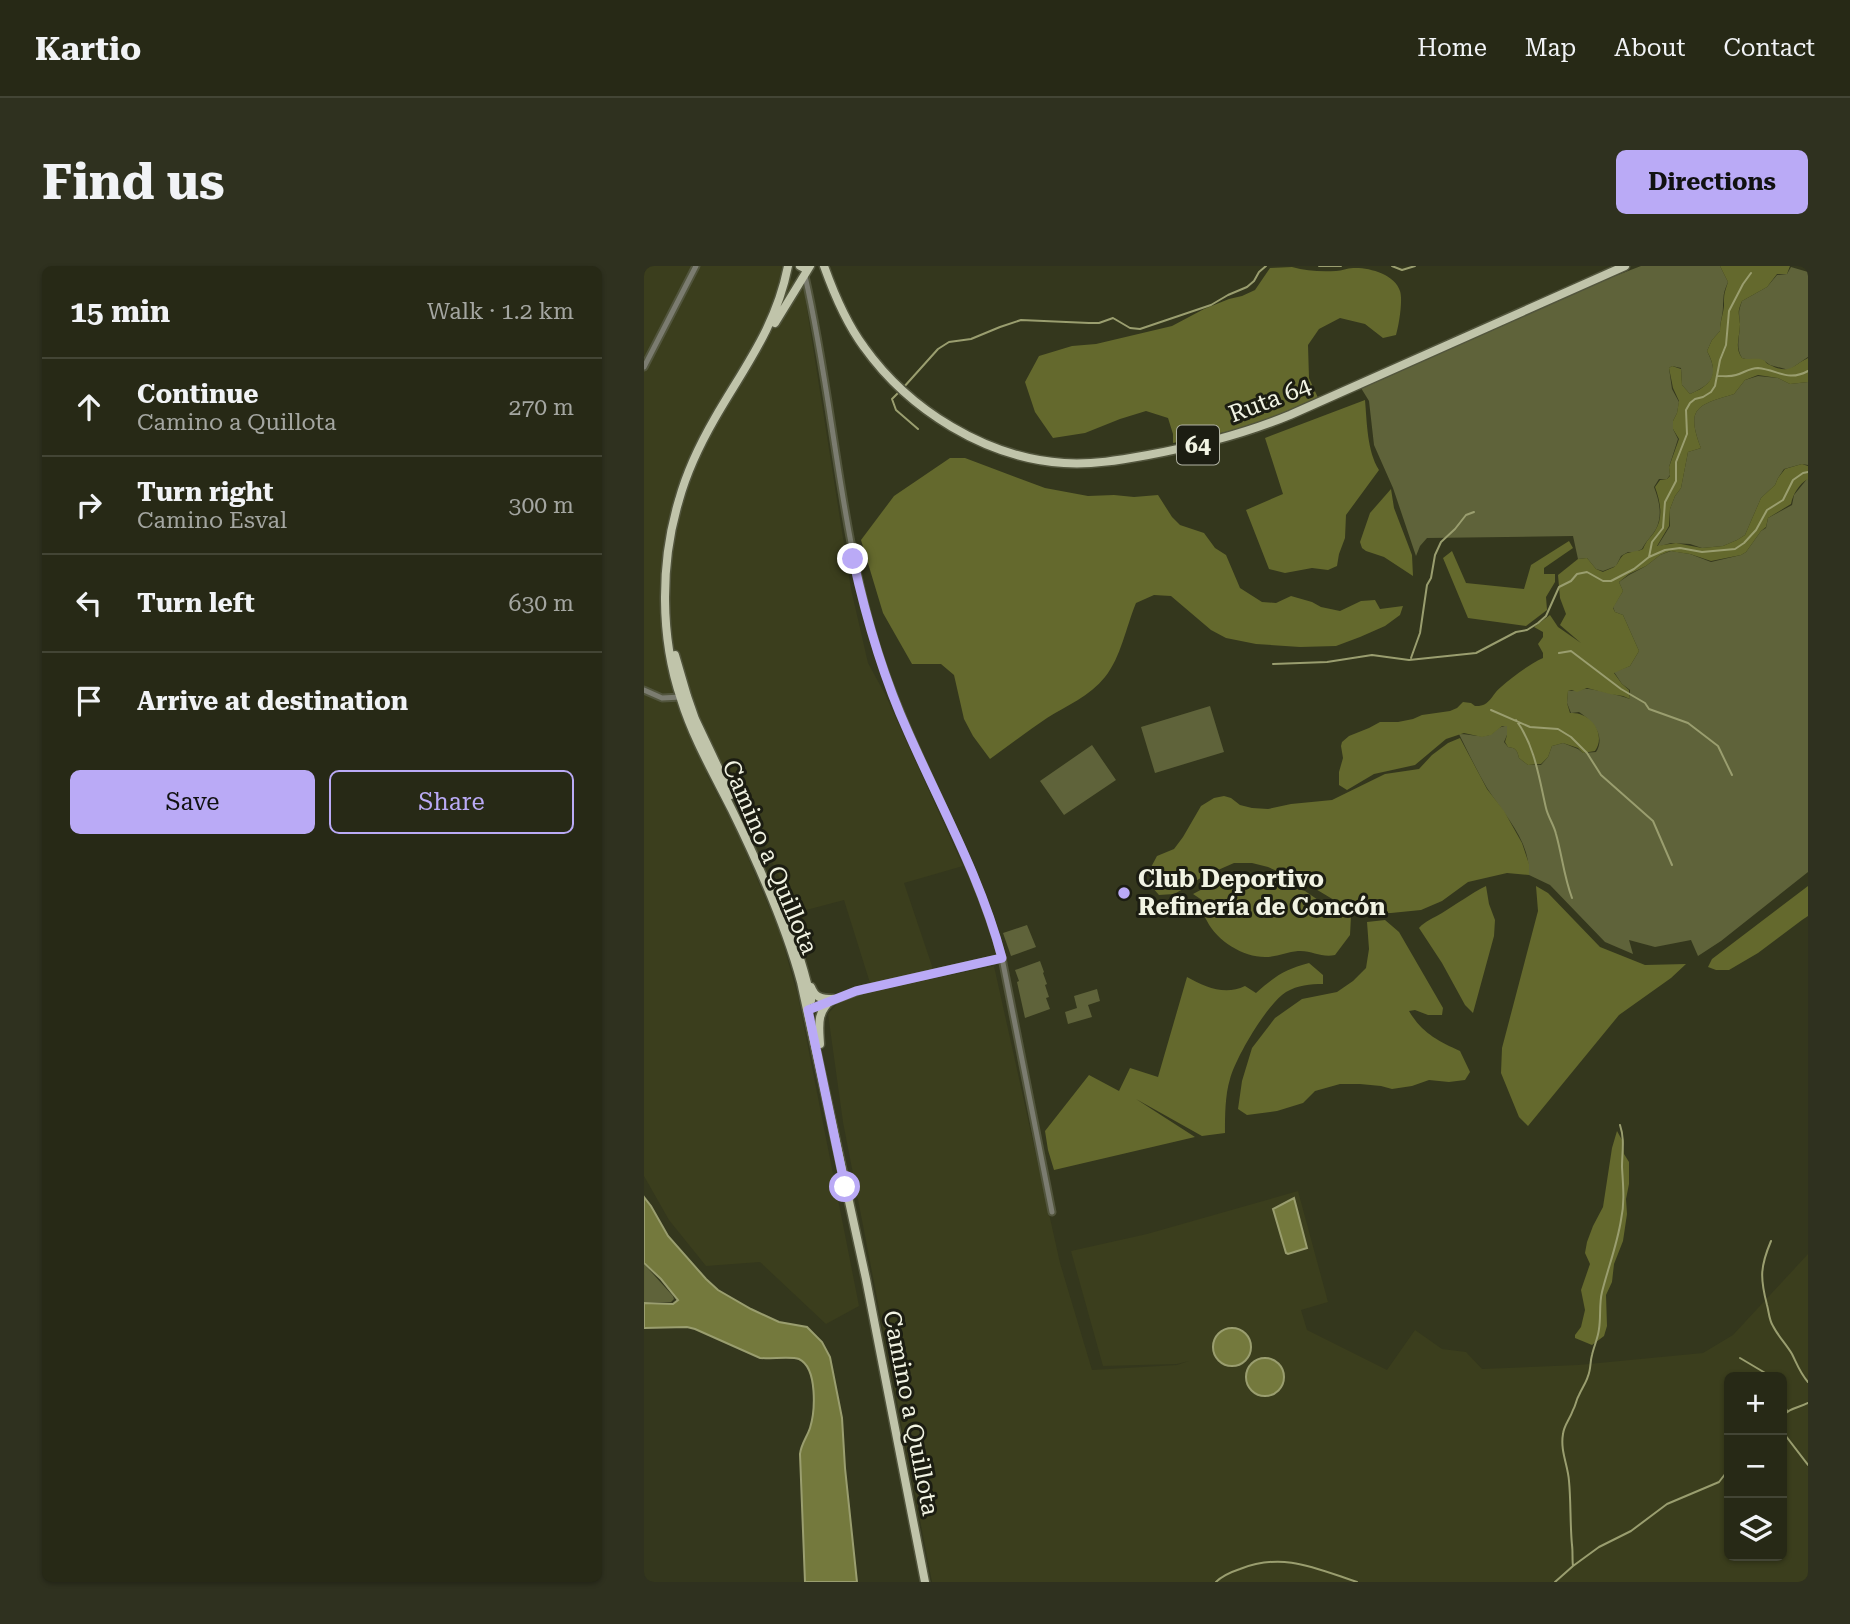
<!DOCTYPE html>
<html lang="en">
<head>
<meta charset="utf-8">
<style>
  :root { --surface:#272916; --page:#2f311f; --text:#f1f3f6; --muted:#a4a6a1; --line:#434535; --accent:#baaaf6 }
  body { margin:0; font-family:"Roboto Serif",serif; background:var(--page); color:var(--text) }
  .controls { position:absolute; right:21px; bottom:21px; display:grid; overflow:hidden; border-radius:10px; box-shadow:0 2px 5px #0004 }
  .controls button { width:63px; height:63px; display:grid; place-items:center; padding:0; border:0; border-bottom:2px solid var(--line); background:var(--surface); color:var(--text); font:35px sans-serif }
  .stop { position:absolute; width:21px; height:21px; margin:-16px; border:5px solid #baaaf6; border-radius:50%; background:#fff }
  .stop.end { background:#baaaf6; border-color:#fff; box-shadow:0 2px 7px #0008 }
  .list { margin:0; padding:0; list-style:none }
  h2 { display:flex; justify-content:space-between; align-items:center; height:91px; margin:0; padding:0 28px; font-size:30px }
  h2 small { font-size:23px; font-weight:400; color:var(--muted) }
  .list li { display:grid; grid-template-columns:46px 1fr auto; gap:21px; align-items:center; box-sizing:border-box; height:98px; padding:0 28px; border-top:2px solid var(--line) }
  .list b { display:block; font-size:26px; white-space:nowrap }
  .list p { margin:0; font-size:23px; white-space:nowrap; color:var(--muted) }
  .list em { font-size:23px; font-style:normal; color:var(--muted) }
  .actions { display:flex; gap:14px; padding:21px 28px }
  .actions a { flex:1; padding:16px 0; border:2px solid var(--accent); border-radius:10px; text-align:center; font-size:24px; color:var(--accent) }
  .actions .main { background:var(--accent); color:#111 }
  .icon { flex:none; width:38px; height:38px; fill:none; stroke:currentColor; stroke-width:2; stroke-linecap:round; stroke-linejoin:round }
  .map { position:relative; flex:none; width:1164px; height:1316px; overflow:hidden; border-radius:10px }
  header { display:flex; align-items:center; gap:42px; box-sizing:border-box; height:98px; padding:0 35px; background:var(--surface); border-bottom:2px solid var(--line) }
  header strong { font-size:33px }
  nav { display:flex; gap:38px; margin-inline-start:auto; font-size:24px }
  .intro { display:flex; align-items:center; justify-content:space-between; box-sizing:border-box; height:168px; padding:0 42px }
  h1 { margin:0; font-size:49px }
  .button { padding:18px 32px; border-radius:10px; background:var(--accent); color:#111; font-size:24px; font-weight:700 }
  main { display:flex; gap:42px; padding:0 42px }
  aside { flex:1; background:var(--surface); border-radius:10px; box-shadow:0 2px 5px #0004 }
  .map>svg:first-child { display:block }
  .built { fill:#3b3e1d; fill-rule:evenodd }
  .green { fill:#5f633a }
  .forest { fill:#64692d }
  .water { fill:#74793d; stroke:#9a9e6f; stroke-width:2 }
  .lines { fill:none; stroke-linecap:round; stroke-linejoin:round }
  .stream { stroke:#9a9e6f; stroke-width:2 }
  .minor-casing { stroke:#52553d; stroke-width:9 }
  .primary-casing { stroke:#52553d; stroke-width:11 }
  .minor { stroke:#7b7c70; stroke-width:5 }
  .primary { stroke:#c0c4aa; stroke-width:8 }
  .route { stroke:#baaaf6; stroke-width:9 }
  .poi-dot { fill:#baaaf6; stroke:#1c1d12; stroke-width:2.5 }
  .labels { text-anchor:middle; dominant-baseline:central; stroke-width:6; stroke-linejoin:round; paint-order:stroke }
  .shield { fill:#1c1d12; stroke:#b1b3a4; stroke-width:2 }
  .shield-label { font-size:23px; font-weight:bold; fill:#f1f3e3 }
  .street-label { font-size:24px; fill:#f1f3e3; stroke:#1c1d12 }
  .poi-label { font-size:24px; font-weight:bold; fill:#f1f3e3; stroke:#1c1d12; text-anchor:start }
</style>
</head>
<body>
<header>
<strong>Kartio</strong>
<nav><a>Home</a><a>Map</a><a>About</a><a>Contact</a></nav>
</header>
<div class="intro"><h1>Find us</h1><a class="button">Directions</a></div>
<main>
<aside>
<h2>15 min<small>Walk · 1.2 km</small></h2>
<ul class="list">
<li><svg class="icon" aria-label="ahead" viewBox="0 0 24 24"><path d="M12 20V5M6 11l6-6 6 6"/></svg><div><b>Continue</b><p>Camino a Quillota</p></div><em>270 m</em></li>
<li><svg class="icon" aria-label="right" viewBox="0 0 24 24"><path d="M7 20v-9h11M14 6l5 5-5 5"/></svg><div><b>Turn right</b><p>Camino Esval</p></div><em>300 m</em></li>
<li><svg class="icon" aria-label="left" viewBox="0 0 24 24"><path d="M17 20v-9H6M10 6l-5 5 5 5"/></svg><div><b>Turn left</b></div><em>630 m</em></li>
<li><svg class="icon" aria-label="arrive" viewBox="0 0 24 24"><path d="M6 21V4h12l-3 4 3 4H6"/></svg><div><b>Arrive at destination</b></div></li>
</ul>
<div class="actions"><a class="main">Save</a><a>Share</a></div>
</aside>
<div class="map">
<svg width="1164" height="1316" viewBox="0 0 1164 1316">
  <rect width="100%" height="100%" fill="#34371d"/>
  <!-- built -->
  <path class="built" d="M 0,0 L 138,0 L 137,5 L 160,24 L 207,323 L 224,397 L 241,428 L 319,600 L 260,617 L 289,703 L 226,717 L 200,634 L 151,647 L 84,498 L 62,507 L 93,566 L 136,667 L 154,730 L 215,1040 L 182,1058 L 116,996 L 62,1000 L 25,954 L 0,910 Z
    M 350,700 L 416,997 L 448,1104 L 533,1099 L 545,1095 L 533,1098 L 459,1100 L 427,985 L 503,968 L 654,925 L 684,1036 L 657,1044 L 663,1064 L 743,1104 L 771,1064 L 798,1083 L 822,1086 L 838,1103 L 934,1099 L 1059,1087 L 1089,1069 L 1164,988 L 1164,1316 L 288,1316 L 199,856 L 184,748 L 193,738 L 221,727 ZM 1085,1111 L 1138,1111 L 1138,1290 L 1085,1290 Z"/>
  <!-- green -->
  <path class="green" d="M 997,0 L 1076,0 L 1084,16 C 1079,28 1080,27 1079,40 C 1079,49 1076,56 1076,65 L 1068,74 L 1063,85 C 1075,109 1070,117 1046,128 L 1038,119 L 1037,102 L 1028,100 L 1025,102 L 1028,123 L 1035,136 L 1033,147 L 1029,155 L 1029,163 L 1034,173 L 1025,201 L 1026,209 L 1023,213 L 1015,213 L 1010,221 C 1015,234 1019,249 1012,263 C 1008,270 1002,275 998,283 L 992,286 L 984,286 L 977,290 L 972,300 L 959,305 L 952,303 L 943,292 L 934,293 L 929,270 L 783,272 L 776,280 L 772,290 L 749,222 L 730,179 L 725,135 L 717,122 L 950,18 Z
    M 1147,1 L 1164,6 L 1164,91 L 1145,104 L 1126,99 L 1119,94 L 1105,94 L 1098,92 C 1091,81 1096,70 1096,58 C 1095,46 1094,47 1098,35 L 1123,21 L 1133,9 L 1143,8 Z
    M 1114,110 L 1134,112 L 1146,118 L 1164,116 L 1164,199 L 1158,198 L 1140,203 L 1134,212 L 1131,219 L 1117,232 L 1101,269 L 1093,274 L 1079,280 L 1058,282 L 1046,278 L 1027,277 L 1013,281 L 1026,260 L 1026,243 L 1031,230 L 1037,222 L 1044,186 L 1057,182 C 1041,141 1054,139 1090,128 L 1101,114 Z
    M 1163,213 L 1164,213 L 1164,606 L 1077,675 L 1054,690 L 1047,674 L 1011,681 L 985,674 L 989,688 L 961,676 L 906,619 L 885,609 C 886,574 861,550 843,522 C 833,505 824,486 815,468 C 824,468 832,471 841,470 C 852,469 851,460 863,460 L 863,469 L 860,476 L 864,481 C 872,482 873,484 875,492 L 884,499 L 897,499 L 904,491 L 908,480 L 919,477 L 934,483 L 939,487 L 952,486 C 962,470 949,455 935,446 L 927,447 L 923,437 L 924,425 C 931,425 934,424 941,423 C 949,422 978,430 986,433 L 986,424 L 978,418 L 970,406 L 986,400 L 995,385 L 979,349 L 971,346 L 969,341 L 979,325 L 975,316 L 985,309 L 1002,300 L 1016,289 L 1027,285 L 1046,288 L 1067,296 L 1097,289 L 1102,286 L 1117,265 L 1122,262 L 1124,252 L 1148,239 L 1150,229 Z
    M 566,440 L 580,486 L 511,507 L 497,461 Z
    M 448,479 L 472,514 L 420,549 L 396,515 Z
    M 383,659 L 392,681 L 367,690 L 359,667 Z
    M 396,695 L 400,706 L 399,707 L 403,718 L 401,719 L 405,731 L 402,732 L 406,743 L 381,752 L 373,716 L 375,715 L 371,704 Z
    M 453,723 L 456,735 L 444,739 L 448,751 L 424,758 L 421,746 L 433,742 L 430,730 Z
    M 0,998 L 29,1030 L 30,1033 L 27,1036 L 0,1036 Z"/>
  <!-- forest -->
  <path class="forest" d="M 1076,0 L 1146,0 L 1143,8 L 1133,8 L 1123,21 L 1098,35 C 1093,47 1095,46 1096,58 C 1096,71 1090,81 1098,92 C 1105,94 1110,92 1116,93 C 1124,95 1119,96 1126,99 C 1146,109 1149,99 1164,92 L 1164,116 L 1146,118 L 1134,112 L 1114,109 L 1101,114 L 1090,128 C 1054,139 1041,141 1057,182 L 1044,186 L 1037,222 L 1031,230 L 1026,243 L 1025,260 L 1013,280 L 1032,277 L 1058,282 L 1079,280 L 1093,274 L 1101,269 L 1117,232 L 1131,219 L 1134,212 L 1141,203 L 1158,198 L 1164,200 L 1164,213 C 1155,218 1149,228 1147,238 L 1124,252 L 1122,261 L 1117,265 L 1102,286 L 1097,289 L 1067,295 L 1046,288 L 1026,285 L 1016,289 L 1002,300 L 985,308 L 975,316 L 979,325 L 969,342 L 971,346 L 979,349 L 995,385 L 986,400 L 970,407 L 978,418 L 985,424 L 986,433 L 979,430 L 966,428 L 943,422 L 933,426 L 928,424 L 924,425 L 923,437 L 926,447 C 946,445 963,468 951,485 L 939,487 L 934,482 L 919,477 L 908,480 L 904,491 L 897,498 L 884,499 L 875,492 C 873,484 872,482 864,481 L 861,476 L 863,469 L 863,460 L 858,460 L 847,469 L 838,471 L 820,467 L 802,473 L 771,499 L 730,508 L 703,524 L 695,519 L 695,506 L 699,492 L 697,480 L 698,476 L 705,470 L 725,462 L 736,456 L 754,456 L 769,453 L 778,449 L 806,445 L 813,442 L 819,436 L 827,437 L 831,440 C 846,441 847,429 857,421 C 868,411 884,399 899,392 L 899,387 L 894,378 L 899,371 L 899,366 L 890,361 L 906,349 L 914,361 L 937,377 L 916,359 L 922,348 L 916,332 L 914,309 L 934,293 L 943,292 L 952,303 L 959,306 C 960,305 969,302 970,301 C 975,298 975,291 981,288 C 987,285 993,286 999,283 C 1002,275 1007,271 1011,265 C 1020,251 1016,235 1011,221 L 1016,214 L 1023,213 L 1026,210 L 1025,201 L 1035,173 L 1029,163 L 1029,155 L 1033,147 L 1035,135 L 1029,122 L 1025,102 L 1028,100 L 1037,103 L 1038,119 L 1046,128 C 1069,119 1075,107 1063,85 L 1068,74 L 1076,65 C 1076,56 1079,49 1080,40 C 1080,28 1080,28 1084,16 Z
    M 648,1 C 662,5 677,6 692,5 C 698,5 703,2 709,2 C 724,1 751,8 756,25 C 759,34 755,59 752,69 L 739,72 L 721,58 L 696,52 L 675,63 L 664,79 L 665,112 L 675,134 L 600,162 L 529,177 L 529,168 L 524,152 L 502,145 L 476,153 L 441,167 L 409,172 L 391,146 L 381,116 L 395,90 L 428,80 L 452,78 L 528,60 L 560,43 L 585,33 L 598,30 L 611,24 L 626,2 Z
    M 721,134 C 723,156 723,185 735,204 L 702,249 L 701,272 L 695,288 L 693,300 L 684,304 L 668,302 L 641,307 L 625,303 L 602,244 L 639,228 L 621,172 Z
    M 306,192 L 321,192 L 401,222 L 444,230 L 470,229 L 490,231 L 514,229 L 528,251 L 536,259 L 560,267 L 571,282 L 582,289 L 596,322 L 618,336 L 632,337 L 647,330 L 668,336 L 677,341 L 696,345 L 717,335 L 731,334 L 736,343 L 759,340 L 756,349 L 741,360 L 716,371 L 692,380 L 656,381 L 612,378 L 582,372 L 567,364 L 527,330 L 510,329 L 492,337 C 482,361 477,391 461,411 C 446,430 422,440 403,452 C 384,465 365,479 346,493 L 329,470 L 320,453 L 310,409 L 297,398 L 268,398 L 239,347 L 217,274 L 250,230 Z
    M 747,223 L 750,242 L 768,289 L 769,310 L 740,291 L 722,285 L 718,282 L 716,276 L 726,247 Z
    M 925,275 L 929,282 L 900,302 L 900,308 L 911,308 L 911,316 L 902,331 L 903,344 L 882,360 L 824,352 L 799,292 L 808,285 L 822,317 L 880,323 L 887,299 Z
    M 816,472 L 843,523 L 860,545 L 878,577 L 885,598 L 885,609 L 863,607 L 824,616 L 798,635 L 777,644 L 747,647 L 725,647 L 710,643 L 695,637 L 665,619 L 624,601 L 608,597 L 590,597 L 558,611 L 543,621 L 530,628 L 515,629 L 508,621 L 505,605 L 513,590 L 530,583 L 539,571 L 557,540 L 570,532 L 580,530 L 587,532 L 596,539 L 608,542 L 624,543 L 647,538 L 688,534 L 741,508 L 775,503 L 788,489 L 804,477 Z
    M 585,609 L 610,610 L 661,625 L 677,636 L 707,650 L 706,669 L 691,689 C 677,692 668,684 654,685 C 643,686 633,691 621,691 C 599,691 573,675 563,655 C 559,648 558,642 558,634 L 549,628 Z
    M 842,620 L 845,638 L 851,654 L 850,670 L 829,747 L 821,739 L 798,697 L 775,662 C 781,655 790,652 798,647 C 813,638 826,628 842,620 Z
    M 892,620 L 904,627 L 956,681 L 1001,699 L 1042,698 L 1027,712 L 975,749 L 884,860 L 875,851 L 857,807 L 858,782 L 894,645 Z
    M 1164,620 L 1164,650 L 1158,654 L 1114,687 L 1085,704 L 1072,704 L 1064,701 L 1068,693 Z
    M 741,654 L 755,666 L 799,742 L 798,749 L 784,749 L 771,744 L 765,745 C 778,767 794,775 816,785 L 826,806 L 821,814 L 805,816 L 785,814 L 768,820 L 748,823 L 737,820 L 716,818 L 696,818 L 671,825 L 659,837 L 633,845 L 603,849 L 594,843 L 598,815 L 608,782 L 631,752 L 658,733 L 693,726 L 709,715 L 722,702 L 725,683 L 723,656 Z
    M 665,697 L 679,709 L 679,718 C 666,718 654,719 642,726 C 623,738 592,791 586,813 C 581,829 581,850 581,867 L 558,870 L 492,833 L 551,871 L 410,904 L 404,884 L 401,865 L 445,809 L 475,825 L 486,802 L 514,811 L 543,711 C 561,721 581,730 601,720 L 612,727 C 630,711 641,703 665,697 Z
    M 973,865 L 978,874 L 980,888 L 985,896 L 985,918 L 982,933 L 983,948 L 979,975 L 970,998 L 968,1016 L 962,1029 L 963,1060 L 960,1070 L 948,1079 L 931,1072 L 931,1069 L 937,1061 L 941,1044 L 937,1024 L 946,998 L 941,987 L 943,976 L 949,960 L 959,941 L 968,882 Z"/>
  <!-- water -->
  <path class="water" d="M 0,931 L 7,940 L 24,970 L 62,1013 L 74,1024 L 107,1043 L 135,1056 L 163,1061 L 178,1076 L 186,1091 L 198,1152 L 201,1202 L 213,1316 L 161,1316 L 156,1188 C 157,1178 163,1171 166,1162 C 171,1146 174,1102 155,1093 C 148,1090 127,1093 116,1092 L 51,1063 L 43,1061 L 0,1062 L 0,1037 L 29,1038 L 34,1034 L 17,1013 L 0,997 Z
    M 650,932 L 663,982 L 644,988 L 642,987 L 629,943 Z
    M569 1081a19 19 0 1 1 38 0a19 19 0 1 1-38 0Z
    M602 1111a19 19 0 1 1 38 0a19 19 0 1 1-38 0Z"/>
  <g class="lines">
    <!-- stream -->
    <path class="stream" d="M 675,0 L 697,0
      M 748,0 L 758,4 L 771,0
      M 1074,110 C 1080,110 1086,111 1092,109 C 1100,107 1105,102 1114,102 C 1134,104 1144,116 1164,105
      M 259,122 L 294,83 L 305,76 L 327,73 L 356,61 L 377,54 L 445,57 L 455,57 L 469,52 L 486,62 L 496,63 L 567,39 L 584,29 L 603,21 L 610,15 L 615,6 L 622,0
      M 255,126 L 248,133 L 252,144 L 274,163
      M 1005,291 L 1008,276 L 1019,262 L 1021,236 L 1032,215 L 1032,196 L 1043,168 L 1042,144 L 1046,137 L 1051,133 L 1059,131 L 1067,126 L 1071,120 L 1076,94 L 1082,79 L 1085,45 L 1099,18 L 1107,7
      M 915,387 L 927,385 L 977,423 L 1001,437 L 1005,443 L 1044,457 L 1074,480 L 1088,509
      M 767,392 L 776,367 L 783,319 L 787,312 L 791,289 L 797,276 L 811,263 L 822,249 L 830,246
      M 629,398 L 683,396 L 728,389 L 765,394 L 832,387 L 872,366 L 883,364 L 894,357 L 902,350 L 915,321 L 927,315 L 933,308 L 943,306 L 959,315 L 967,315 L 990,303 L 1005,291 L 1021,284 L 1036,282 L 1058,286 L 1091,283 L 1100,277 L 1112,264 L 1123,244 L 1139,234 L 1149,214 L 1159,207 L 1164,206
      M 847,444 L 886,461 L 914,463 L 927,471 L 943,487 L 957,509 L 1009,555 L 1028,599
      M 872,454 C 891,480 895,512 902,542 C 904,551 910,559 912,568 C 918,589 920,611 928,632
      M 1127,975 C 1116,1001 1116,1012 1123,1039 C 1125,1046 1125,1054 1129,1060 C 1134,1070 1142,1078 1148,1088 C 1153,1098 1156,1107 1164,1116
      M 1096,1092 L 1128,1111
      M 1138,1134 L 1143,1145
      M 1138,1151 C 1145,1142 1154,1142 1164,1137
      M 1138,1165 L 1164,1199
      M 929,1300 C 928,1293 929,1286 928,1279 C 926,1258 927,1236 925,1215 C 924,1199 916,1185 919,1168 C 920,1159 926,1153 929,1144 C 932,1139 932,1134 935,1129 C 938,1122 942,1117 944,1110 C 947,1103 946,1096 948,1089 C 950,1080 954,1072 955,1063 C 957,1051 955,1038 958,1026 C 964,1002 973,979 977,954 C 981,936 979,919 978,901 C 978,886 981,874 976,859
      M 572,1316 C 578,1310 587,1306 596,1303 C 639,1286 671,1302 713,1316
      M 911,1316 L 929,1300 L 955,1281 L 987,1265 L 1023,1238 L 1075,1216 L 1085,1203"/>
    <!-- minor casing -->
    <g class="minor-casing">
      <path id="minor" d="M 161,10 C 189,132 195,259 232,379 C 265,487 328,583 358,692 L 408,946
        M 0,101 L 52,0
        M 0,424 L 18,432 L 37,431
        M 164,744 L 220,723 L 358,692"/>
    </g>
    <!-- primary casing -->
    <g class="primary-casing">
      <path id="primary" d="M 144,0 C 132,61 101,100 71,152 C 56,178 43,205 35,234 C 16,297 16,371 37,433 C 49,472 70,508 88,544 C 115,599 141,657 157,716 L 222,1013 L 281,1316
        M 156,0 L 160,2 L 165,1
        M 180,0 C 190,28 202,57 220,81 C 265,144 342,192 420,197 C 448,199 476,194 504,189 C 553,180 600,168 646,149 L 981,0
        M 131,57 L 166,0
        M 31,389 L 43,430 L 51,453 L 87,529
        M 127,617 C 144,655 158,693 167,734
        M 167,721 C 171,732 178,733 189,733
        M 176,778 C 175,760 172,745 189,733"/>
    </g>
    <!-- minor -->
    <use href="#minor" class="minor"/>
    <!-- primary -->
    <use href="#primary" class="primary"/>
  </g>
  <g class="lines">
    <!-- route -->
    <path class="route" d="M 201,921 L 164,744 L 212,725 L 358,692 C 337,612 297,541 264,466 C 239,411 222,352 209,293"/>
  </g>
  <!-- markers -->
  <circle class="poi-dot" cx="480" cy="627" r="7"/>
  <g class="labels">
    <!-- shield labels -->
    <rect class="shield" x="533" y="159.5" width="42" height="39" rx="5"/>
    <g class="shield-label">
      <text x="554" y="179">64</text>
    </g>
    <!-- street labels -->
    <g class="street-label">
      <text transform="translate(626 134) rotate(-21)">Ruta 64</text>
      <text transform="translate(126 591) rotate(67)">Camino a Quillota</text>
      <text transform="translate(267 1147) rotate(79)">Camino a Quillota</text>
    </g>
    <!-- poi labels -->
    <g class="poi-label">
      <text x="494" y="613">Club Deportivo<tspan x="494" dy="28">Refinería de Concón</tspan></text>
    </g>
  </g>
</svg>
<div class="controls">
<button>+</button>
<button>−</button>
<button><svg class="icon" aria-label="layers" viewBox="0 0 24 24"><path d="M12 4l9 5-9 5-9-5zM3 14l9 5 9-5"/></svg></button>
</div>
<div class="stop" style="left:201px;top:921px"></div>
<div class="stop end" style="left:209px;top:293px"></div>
</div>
</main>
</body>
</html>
